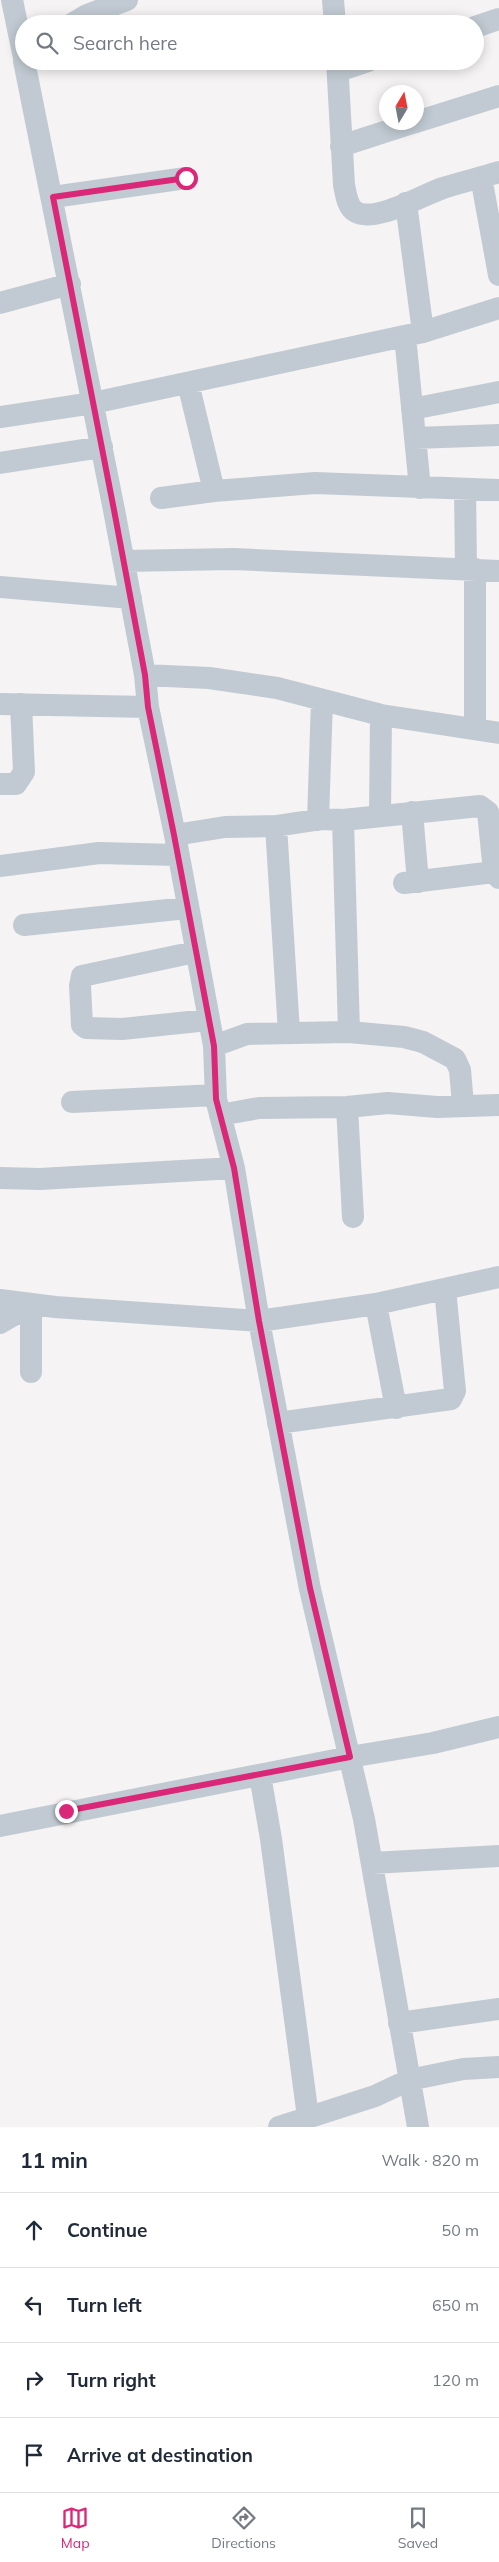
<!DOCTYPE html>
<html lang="en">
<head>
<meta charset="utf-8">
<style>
  :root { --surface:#fff; --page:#f2f2f3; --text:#1f2937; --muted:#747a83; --line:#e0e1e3; --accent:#db2777 }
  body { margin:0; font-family:Mulish,sans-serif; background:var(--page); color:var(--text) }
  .compass { position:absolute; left:379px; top:85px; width:45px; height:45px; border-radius:50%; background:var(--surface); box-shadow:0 2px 12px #0003; rotate:10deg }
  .stop { position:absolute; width:15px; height:15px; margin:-11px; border:4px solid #db2777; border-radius:50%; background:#fff }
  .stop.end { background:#db2777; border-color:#fff; box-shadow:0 1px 5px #0008 }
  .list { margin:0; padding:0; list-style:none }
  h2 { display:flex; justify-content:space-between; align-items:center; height:65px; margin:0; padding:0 20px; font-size:21px }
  h2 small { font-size:16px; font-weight:400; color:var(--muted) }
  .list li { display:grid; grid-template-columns:32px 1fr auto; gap:15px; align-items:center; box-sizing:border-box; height:75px; padding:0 20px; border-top:1px solid var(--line) }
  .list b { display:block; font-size:19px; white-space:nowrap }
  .list em { font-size:16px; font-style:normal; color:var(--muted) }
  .icon { flex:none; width:28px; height:28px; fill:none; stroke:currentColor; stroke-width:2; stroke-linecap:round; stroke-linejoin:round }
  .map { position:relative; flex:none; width:499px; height:2127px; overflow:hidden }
  .search { position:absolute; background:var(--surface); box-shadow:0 2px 12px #0003; left:15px; right:15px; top:15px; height:55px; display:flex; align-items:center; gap:12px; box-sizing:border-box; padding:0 18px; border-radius:28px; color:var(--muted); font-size:19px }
  .sheet { height:365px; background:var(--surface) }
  nav { display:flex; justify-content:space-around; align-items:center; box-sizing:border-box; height:70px; border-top:1px solid var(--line); background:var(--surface); font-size:14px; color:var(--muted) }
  nav a { display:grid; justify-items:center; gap:2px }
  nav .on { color:var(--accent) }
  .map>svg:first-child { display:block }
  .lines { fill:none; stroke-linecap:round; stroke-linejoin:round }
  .minor { stroke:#c1cad2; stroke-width:22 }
  .route { stroke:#db2777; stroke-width:6 }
</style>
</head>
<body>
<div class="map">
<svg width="499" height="2127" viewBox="0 0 499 2127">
  <rect width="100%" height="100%" fill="#f5f3f3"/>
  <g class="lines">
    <!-- minor -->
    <path class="minor" d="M 12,0 L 24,58
      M 333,0 L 335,24
      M 72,24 L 87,15 L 127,0
      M 475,27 L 499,19
      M 24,61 L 114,510 L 145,675 L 148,707 L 175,835 L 214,1046 L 216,1099 L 234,1168 L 259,1321 L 310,1589 L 364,1819 L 418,2127
      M 337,61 L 344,185 C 346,194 347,207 356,212 C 376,223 422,195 443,188 C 462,182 480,178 499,172
      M 338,71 L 368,61
      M 416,122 L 499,96
      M 341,146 L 415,122
      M 481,177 L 499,275
      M 53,197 L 186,178
      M 406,203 L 423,332
      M 0,303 L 70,284
      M 405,336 L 420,488
      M 188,383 L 214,491
      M 412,409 L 499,392
      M 0,417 L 93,403 L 279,363 L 423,332 L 499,308
      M 415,438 L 499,435
      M 0,463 L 102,447
      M 465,489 L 466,568
      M 161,498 L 214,491 L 315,483 L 499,490
      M 124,561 L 234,559 L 499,571
      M 0,587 L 131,598
      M 145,675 L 209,678 L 277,688 L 381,715 L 499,733
      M 0,704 L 148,707
      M 475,729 L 475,569
      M 0,784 L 16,784 L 24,772 L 21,704
      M 412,812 L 418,882
      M 380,815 L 381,715
      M 318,820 L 322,700
      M 343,820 L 349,1032
      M 276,826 L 289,1032
      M 175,835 L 225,827 L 276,826 L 322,819 L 343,820 L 480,806 L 488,812 L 494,872 L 499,878
      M 0,866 L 99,853 L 177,855
      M 404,883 L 494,872
      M 24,925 L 187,908
      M 195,952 L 82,976 L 80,986 L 82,1025 L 86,1028 L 122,1029 L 208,1020
      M 214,1046 L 247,1034 L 349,1032 L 404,1037 L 423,1042 L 455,1059 L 460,1070 L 463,1105
      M 72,1102 L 216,1095
      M 347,1107 L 353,1217
      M 220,1115 L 259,1108 L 347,1107 L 388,1103 L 437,1107 L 499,1105
      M 0,1178 L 40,1179 L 234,1168
      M 0,1300 L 55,1307 L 259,1321 L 376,1304 L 499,1277
      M 376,1304 L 396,1408
      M 31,1305 L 31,1372
      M 0,1323 L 31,1305
      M 278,1423 L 451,1399 L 455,1391 L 445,1289
      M 260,1775 L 271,1839 L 308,2117
      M 0,1826 L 350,1757 L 433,1743 L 499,1727
      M 372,1863 L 499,1856
      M 399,2023 L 499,2009
      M 279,2127 L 375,2096 L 409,2080 L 463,2069 L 499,2067"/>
  </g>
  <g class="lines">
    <!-- route -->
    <path class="route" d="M 66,1811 L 350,1757 L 310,1588 L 259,1321 L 234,1168 L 216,1099 L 214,1046 L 174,835 L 148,707 L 145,675 L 114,510 L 53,197 L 186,178"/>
  </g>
</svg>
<svg class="compass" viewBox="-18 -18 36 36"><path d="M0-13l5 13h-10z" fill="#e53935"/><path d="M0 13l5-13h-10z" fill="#747a83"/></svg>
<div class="stop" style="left:186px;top:178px"></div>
<div class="stop end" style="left:66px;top:1811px"></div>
<div class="search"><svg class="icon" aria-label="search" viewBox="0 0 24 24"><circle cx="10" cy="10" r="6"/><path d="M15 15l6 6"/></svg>Search here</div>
</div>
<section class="sheet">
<h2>11 min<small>Walk · 820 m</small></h2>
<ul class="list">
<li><svg class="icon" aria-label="ahead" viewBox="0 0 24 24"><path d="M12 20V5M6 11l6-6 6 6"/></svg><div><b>Continue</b></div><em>50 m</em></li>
<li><svg class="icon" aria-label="left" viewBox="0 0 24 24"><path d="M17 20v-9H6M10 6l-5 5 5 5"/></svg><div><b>Turn left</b></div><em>650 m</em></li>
<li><svg class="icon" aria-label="right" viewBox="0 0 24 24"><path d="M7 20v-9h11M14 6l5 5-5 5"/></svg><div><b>Turn right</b></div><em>120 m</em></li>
<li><svg class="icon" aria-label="arrive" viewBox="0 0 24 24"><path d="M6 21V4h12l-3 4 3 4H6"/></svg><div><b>Arrive at destination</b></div></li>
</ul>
</section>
<nav>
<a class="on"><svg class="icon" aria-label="map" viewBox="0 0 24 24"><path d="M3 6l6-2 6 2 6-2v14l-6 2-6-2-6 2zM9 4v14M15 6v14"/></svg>Map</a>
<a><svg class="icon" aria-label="directions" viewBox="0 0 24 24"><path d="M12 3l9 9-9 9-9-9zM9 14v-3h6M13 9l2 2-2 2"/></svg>Directions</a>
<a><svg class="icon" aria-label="saved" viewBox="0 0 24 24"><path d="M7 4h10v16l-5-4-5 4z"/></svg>Saved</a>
</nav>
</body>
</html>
